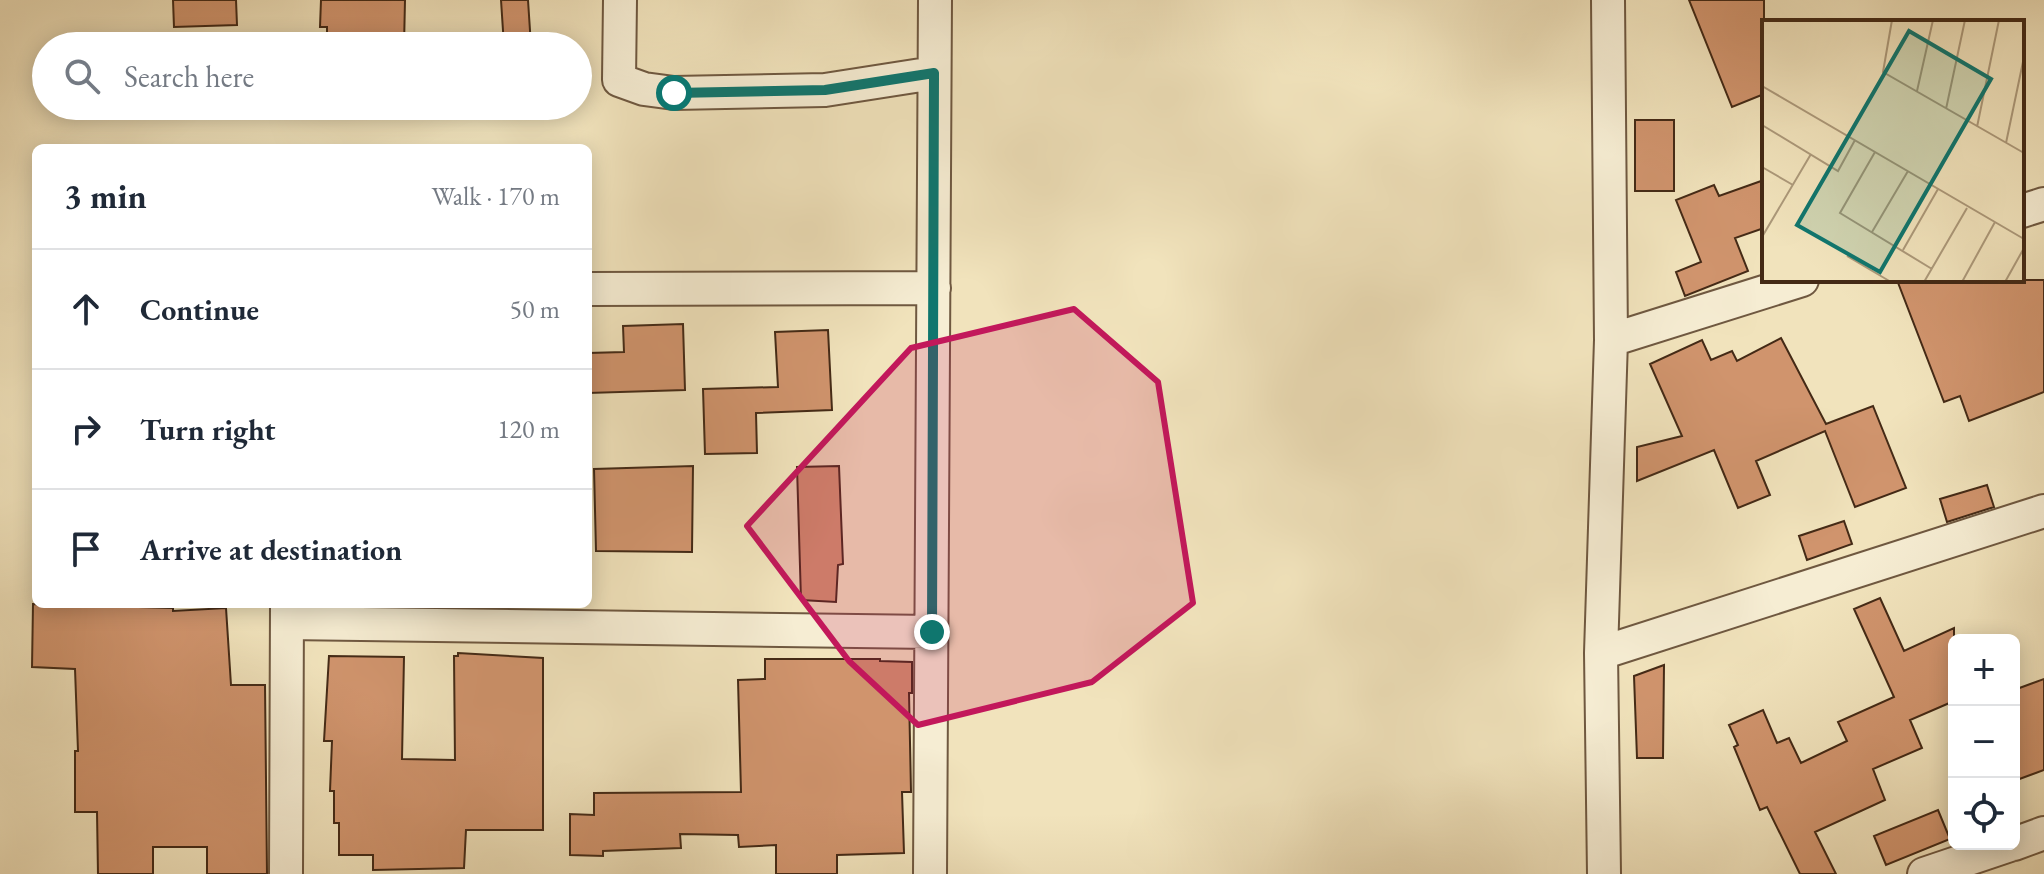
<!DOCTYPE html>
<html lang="en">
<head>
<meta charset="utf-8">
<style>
  :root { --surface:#fff; --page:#f6f6f7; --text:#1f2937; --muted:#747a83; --line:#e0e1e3 }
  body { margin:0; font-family:"EB Garamond",serif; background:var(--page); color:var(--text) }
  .controls { position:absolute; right:24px; bottom:24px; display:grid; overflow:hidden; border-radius:12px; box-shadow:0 4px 20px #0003 }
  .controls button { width:72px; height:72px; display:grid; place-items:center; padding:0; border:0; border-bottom:2px solid var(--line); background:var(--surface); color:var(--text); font:40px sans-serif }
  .stop { position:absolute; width:24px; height:24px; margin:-18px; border:6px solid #0f766e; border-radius:50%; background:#fff }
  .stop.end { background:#0f766e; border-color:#fff; box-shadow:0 2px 8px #0008 }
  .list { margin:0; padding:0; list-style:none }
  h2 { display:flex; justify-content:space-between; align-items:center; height:104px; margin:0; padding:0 32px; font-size:34px }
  h2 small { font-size:26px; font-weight:400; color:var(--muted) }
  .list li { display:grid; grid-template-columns:52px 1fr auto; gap:24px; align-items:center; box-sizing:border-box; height:120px; padding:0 32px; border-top:2px solid var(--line) }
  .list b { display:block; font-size:30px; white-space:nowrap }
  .list em { font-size:26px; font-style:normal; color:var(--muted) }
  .icon { flex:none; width:44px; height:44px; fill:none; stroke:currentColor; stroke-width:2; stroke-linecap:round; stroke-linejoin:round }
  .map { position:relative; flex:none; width:2044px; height:874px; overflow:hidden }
  .search { position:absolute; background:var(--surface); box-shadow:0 4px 20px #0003; left:32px; top:32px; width:560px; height:88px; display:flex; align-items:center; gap:20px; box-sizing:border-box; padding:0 28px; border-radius:44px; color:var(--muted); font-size:30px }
  .panel { position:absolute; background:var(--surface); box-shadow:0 4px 20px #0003; left:32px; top:144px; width:560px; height:464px; border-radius:12px }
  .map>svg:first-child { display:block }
  .building { fill:#d0946d; stroke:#442a16; stroke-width:2 }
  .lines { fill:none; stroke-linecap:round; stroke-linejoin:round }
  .minor-casing { stroke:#6f5840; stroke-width:36 }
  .minor { stroke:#f6edd3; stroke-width:32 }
  .route { stroke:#0f766e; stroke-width:10 }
  .marked { fill:#c2185b; fill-opacity:0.2; stroke:#c2185b; stroke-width:6; stroke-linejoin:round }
  .inset-road { fill:none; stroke:#ac997a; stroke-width:2 }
  .view { fill:#0f766e; fill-opacity:0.15; stroke:#0f766e; stroke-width:4 }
  .inset-edge { fill:none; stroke:#442a16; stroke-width:4 }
</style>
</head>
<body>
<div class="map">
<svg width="2044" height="874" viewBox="0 0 2044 874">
  <rect width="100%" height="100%" fill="#f1e3bc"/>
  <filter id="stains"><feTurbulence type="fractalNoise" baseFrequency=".0025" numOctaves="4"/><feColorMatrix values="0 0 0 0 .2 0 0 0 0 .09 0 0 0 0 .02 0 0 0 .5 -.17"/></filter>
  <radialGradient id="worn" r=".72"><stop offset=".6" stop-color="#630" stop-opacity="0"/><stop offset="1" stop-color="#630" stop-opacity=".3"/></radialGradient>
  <!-- building -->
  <path class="building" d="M 173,0 L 236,0 L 237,25 L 174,27 Z
    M 321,0 L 405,0 L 404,46 L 327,46 L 327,27 L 320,27 Z
    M 501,0 L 528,0 L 531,46 L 504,46 Z
    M 1689,0 L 1764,0 L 1764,94 L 1732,107 Z
    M 1635,120 L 1674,120 L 1674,191 L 1635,191 Z
    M 1764,180 L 1764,228 L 1735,238 L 1748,271 L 1685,296 L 1676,272 L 1701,262 L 1676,200 L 1714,185 L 1719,196 Z
    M 1897,280 L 2044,280 L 2044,392 L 1969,421 L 1960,396 L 1944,402 Z
    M 683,324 L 685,390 L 588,393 L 588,353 L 624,352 L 623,326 Z
    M 828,330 L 832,410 L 756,413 L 757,453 L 705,454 L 703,389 L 778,387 L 775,332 Z
    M 1781,338 L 1826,424 L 1873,406 L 1906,488 L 1855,507 L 1825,431 L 1756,461 L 1770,495 L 1738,508 L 1714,450 L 1637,481 L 1637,447 L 1682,436 L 1650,364 L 1702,340 L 1711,360 L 1732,351 L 1737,361 Z
    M 693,466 L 692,552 L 596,551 L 594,469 Z
    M 839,466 L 843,564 L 838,565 L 836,602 L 801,600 L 797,467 Z
    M 1987,485 L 1994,507 L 1947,522 L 1940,499 Z
    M 1844,521 L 1852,544 L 1807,560 L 1799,536 Z
    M 1880,598 L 1904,651 L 1954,628 L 1954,701 L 1910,720 L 1922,748 L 1873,769 L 1885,800 L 1815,832 L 1836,874 L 1800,874 L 1767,807 L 1760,810 L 1734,747 L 1738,745 L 1729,725 L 1763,710 L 1777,743 L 1789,738 L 1801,763 L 1847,741 L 1838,722 L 1894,697 L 1854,609 Z
    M 33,604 L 173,608 L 173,611 L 226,608 L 231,685 L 265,685 L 267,874 L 207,874 L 207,847 L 153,847 L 153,874 L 98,874 L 97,812 L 75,812 L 75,751 L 78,751 L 75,669 L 32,667 Z
    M 458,653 L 543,658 L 543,830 L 466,830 L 464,868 L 373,870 L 373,855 L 339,855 L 339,823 L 334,823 L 334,791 L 330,791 L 332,741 L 324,741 L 329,656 L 404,657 L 402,759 L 455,760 L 454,656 L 458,656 Z
    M 765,659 L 880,659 L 880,661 L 912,662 L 912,693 L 909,693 L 911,792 L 902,792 L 904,853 L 837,855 L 837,874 L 776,874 L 776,845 L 739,847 L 738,835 L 680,834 L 681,848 L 603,851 L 603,856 L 570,855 L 570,814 L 594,815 L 594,793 L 741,792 L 738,680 L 765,679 Z
    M 1664,665 L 1663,758 L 1637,758 L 1634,676 Z
    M 2044,679 L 2044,770 L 2014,781 L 2014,690 Z
    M 1938,810 L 1950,839 L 1886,865 L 1874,836 Z"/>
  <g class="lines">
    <!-- minor casing -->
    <g class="minor-casing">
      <path id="minor" d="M 620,0 L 619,80 L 644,89 L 674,93 L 825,90 L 934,73
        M 2022,211 L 2044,204
        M 588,289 L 934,288
        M 1611,340 L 1802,280
        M 287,623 L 932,632
        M 1601,653 L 2044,511
        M 2014,844 L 2044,833
        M 286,874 L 287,604
        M 930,874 L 935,0
        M 1604,874 L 1601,653 L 1611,340 L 1608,0
        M 1924,874 L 2013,844"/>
    </g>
    <!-- minor -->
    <use href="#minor" class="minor"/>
  </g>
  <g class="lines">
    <!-- route -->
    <path class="route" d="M 674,93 L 825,90 L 934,73 L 932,632"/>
  </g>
  <!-- marked area -->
  <path class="marked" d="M 1074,309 L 1158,382 L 1193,603 L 1092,682 L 918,725 L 849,661 L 747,526 L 911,348 Z"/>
  <!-- overview -->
  <g transform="translate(1762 20)">
    <rect width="262" height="262" fill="#f1e3bc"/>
    <path class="inset-road" d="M 130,0 L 121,52 L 262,133M 0,66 L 262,219M 155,71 L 171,0M 184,89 L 203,0M 0,105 L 76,151 L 93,120M 215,107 L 237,0M 244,123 L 262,37M 113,132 L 78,193 L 170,249M 0,147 L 31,165M 110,212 L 146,151M 0,217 L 49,134M 141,230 L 176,169M 85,236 L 129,262M 162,262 L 205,188M 200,262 L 233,202M 243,262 L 262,228"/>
    <path class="view" d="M 147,11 L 229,59 L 118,252 L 35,205 Z"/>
    <rect width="262" height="262" class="inset-edge"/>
  </g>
  <rect width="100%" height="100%" filter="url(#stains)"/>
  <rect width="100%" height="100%" fill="url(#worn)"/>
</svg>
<div class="controls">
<button>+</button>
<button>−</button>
<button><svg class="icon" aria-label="locate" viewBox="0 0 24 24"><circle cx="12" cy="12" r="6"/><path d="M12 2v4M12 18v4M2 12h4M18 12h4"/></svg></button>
</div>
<div class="stop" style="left:674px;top:93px"></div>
<div class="stop end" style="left:932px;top:632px"></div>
<div class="search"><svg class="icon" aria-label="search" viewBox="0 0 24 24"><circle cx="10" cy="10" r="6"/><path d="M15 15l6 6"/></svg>Search here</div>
<section class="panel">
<h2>3 min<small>Walk · 170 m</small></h2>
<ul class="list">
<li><svg class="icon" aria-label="ahead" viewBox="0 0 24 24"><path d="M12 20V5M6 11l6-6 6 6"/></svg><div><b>Continue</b></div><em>50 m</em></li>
<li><svg class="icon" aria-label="right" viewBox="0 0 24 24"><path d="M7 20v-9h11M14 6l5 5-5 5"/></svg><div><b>Turn right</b></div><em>120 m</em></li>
<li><svg class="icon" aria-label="arrive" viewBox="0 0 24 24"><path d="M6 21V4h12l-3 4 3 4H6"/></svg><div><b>Arrive at destination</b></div></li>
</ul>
</section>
</div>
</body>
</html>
